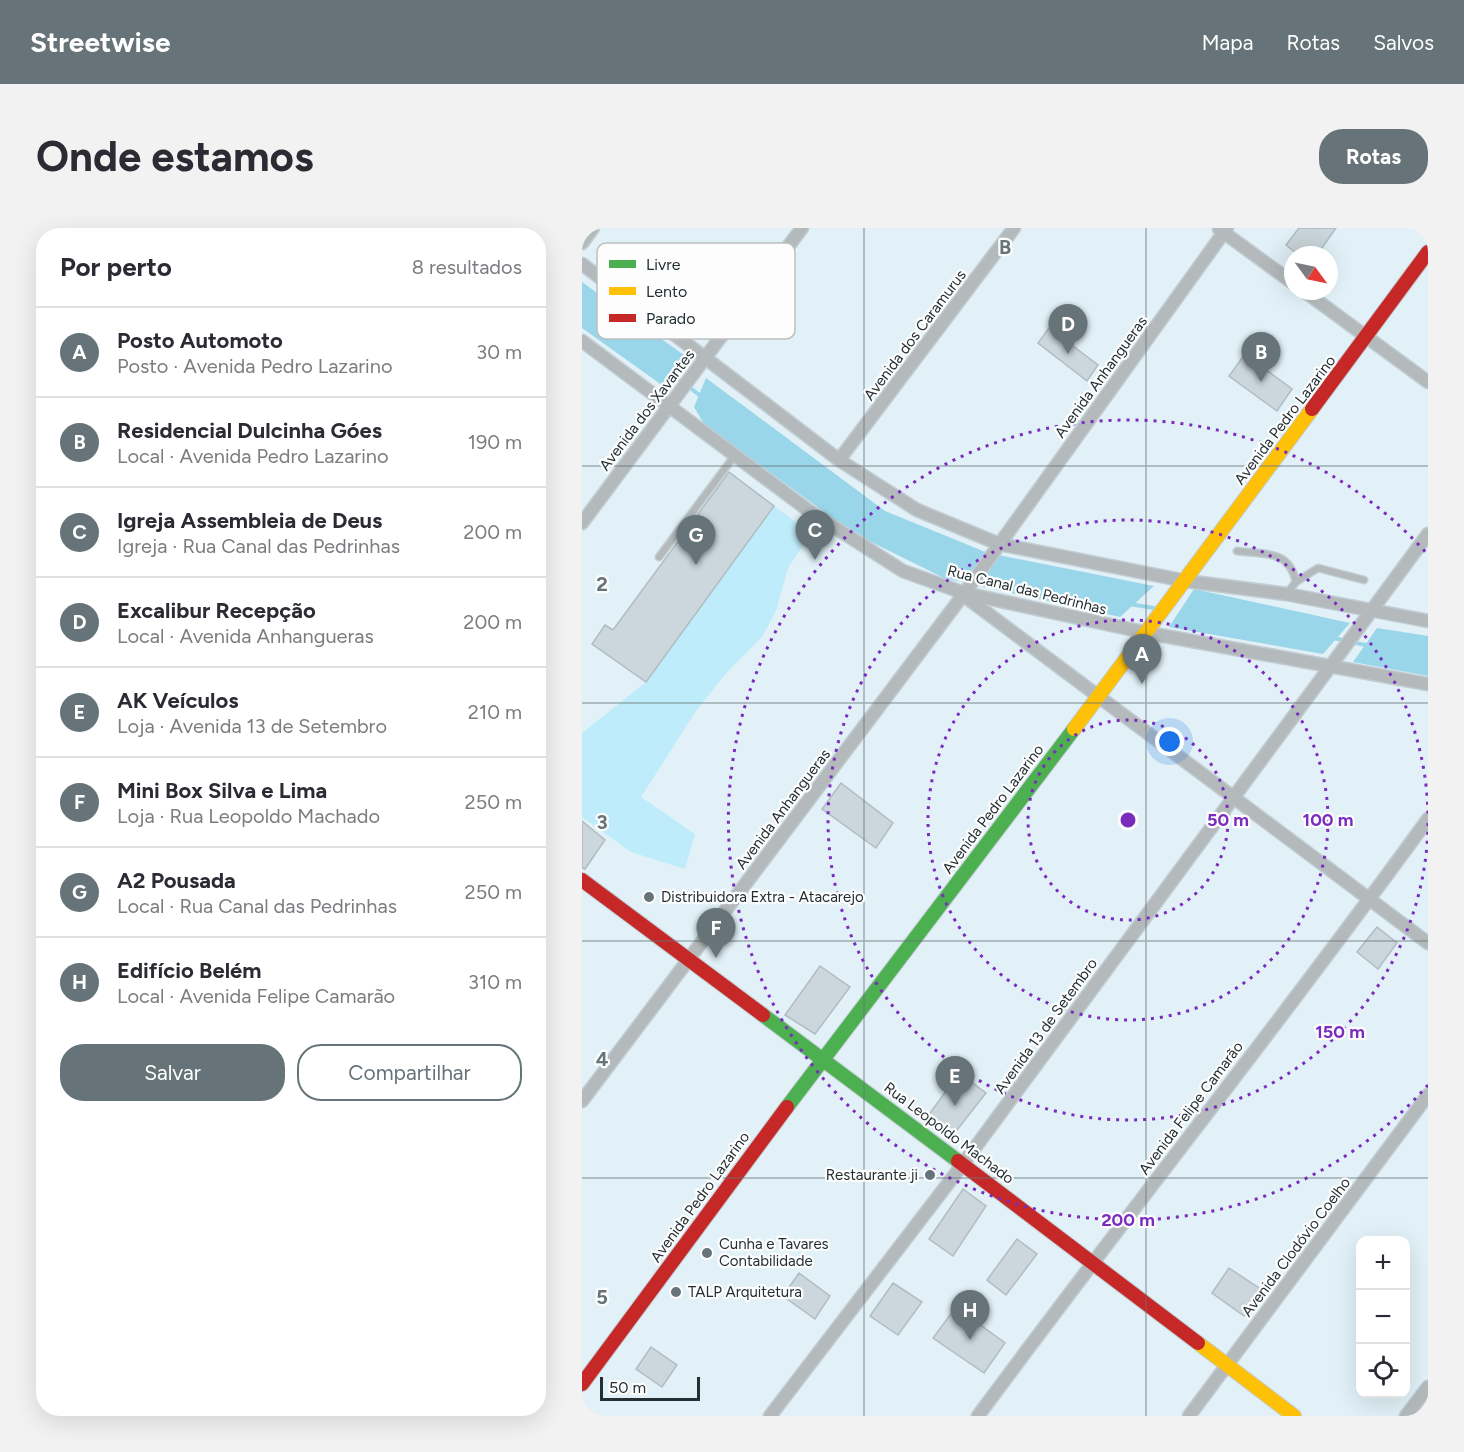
<!DOCTYPE html>
<html lang="pt">
<head>
<meta charset="utf-8">
<style>
  :root { --surface:#fff; --page:#f2f2f3; --text:#2b2b33; --muted:#7c7c81; --line:#e1e1e2; --accent:#667378 }
  body { margin:0; font-family:Figtree,sans-serif; background:var(--page); color:var(--text) }
  .controls { position:absolute; right:18px; bottom:18px; display:grid; overflow:hidden; border-radius:12px; box-shadow:0 6px 24px #0002 }
  .controls button { width:54px; height:54px; display:grid; place-items:center; padding:0; border:0; border-bottom:2px solid var(--line); background:var(--surface); color:var(--text); font:30px sans-serif }
  .compass { position:absolute; left:702px; top:18px; width:54px; height:54px; border-radius:50%; background:var(--surface); box-shadow:0 6px 24px #0002; rotate:123deg }
  .scale { position:absolute; left:18px; bottom:15px; width:100px; box-sizing:border-box; padding-left:6px; border:3px solid #242f33; border-top:0; font-size:16px; line-height:21px; white-space:nowrap; color:#242f33; -webkit-text-stroke:4px #fdfdfd; paint-order:stroke }
  .you { position:absolute; left:588px; top:514px; width:21px; height:21px; margin:-15px; border:4px solid #fff; border-radius:50%; background:#1a73e8; box-shadow:0 0 0 9px #1a73e833 }
  .badge { display:grid; place-items:center; width:39px; height:39px; border-radius:50%; background:var(--accent); color:#fff; font-size:20px; font-weight:700 }
  .pin { position:absolute; translate:-50% -50px; filter:drop-shadow(0 2px 3px #0008) }
  .pin::after { content:''; position:absolute; top:32px; width:21px; height:18px; background:inherit; clip-path:polygon(0 0,100% 0,50% 100%) }
  .list { margin:0; padding:0; list-style:none }
  h2 { display:flex; justify-content:space-between; align-items:center; height:78px; margin:0; padding:0 24px; font-size:26px }
  h2 small { font-size:20px; font-weight:400; color:var(--muted) }
  .list li { display:grid; grid-template-columns:39px 1fr auto; gap:18px; align-items:center; box-sizing:border-box; height:90px; padding:0 24px; border-top:2px solid var(--line) }
  .list b { display:block; font-size:22px; white-space:nowrap }
  .list p { margin:0; font-size:20px; white-space:nowrap; color:var(--muted) }
  .list em { font-size:20px; font-style:normal; color:var(--muted) }
  .actions { display:flex; gap:12px; padding:18px 24px }
  .actions a { flex:1; padding:14px 0; border:2px solid var(--accent); border-radius:24px; text-align:center; font-size:21px; color:var(--accent) }
  .actions .main { background:var(--accent); color:#fff }
  .icon { flex:none; width:33px; height:33px; fill:none; stroke:currentColor; stroke-width:2; stroke-linecap:round; stroke-linejoin:round }
  .map { position:relative; flex:none; width:846px; height:1188px; overflow:hidden; border-radius:24px }
  header { display:flex; align-items:center; gap:36px; box-sizing:border-box; height:84px; padding:0 30px; background:var(--accent); color:#fff }
  header strong { font-size:28px }
  nav { display:flex; gap:33px; margin-inline-start:auto; font-size:21px }
  .intro { display:flex; align-items:center; justify-content:space-between; box-sizing:border-box; height:144px; padding:0 36px }
  h1 { margin:0; font-size:42px }
  .button { padding:15px 27px; border-radius:24px; background:var(--accent); color:#fff; font-size:21px; font-weight:700 }
  main { display:flex; gap:36px; padding:0 36px }
  aside { flex:1; background:var(--surface); border-radius:24px; box-shadow:0 6px 24px #0002 }
  .map>svg:first-child { display:block }
  .green { fill:#bfecfa }
  .water { fill:#9ad6ea }
  .lines { fill:none; stroke-linecap:round; stroke-linejoin:round }
  .stream { stroke:#9ad6ea; stroke-width:4 }
  .building { fill:#cbd7dc; stroke:#b0bcc1; stroke-width:1.5 }
  .lane-casing { stroke:#c1cdd2; stroke-width:9 }
  .street-casing { stroke:#c1cdd2; stroke-width:15 }
  .fast-casing { stroke:#c1cdd2; stroke-width:16 }
  .slow-casing { stroke:#c1cdd2; stroke-width:16 }
  .jam-casing { stroke:#c1cdd2; stroke-width:16 }
  .lane { stroke:#b4babc; stroke-width:6 }
  .street { stroke:#b4babc; stroke-width:12 }
  .fast { stroke:#4caf50; stroke-width:14 }
  .slow { stroke:#ffc107; stroke-width:14 }
  .jam { stroke:#c62828; stroke-width:14 }
  .grid { fill:none; stroke:#667378; stroke-width:1.5; stroke-opacity:0.55 }
  .ring { fill:none; stroke:#7b2cbf; stroke-width:3; stroke-dasharray:3 6 }
  .poi-dot { fill:#667378; stroke:#fdfdfd; stroke-width:2 }
  .labels { text-anchor:middle; dominant-baseline:central; stroke-width:4.5; stroke-linejoin:round; paint-order:stroke }
  .street-label { font-size:15px; fill:#242f33; stroke:#fdfdfd }
  .poi-label { font-size:15px; fill:#242f33; stroke:#fdfdfd; text-anchor:start }
  .key { fill:#fdfdfd; stroke:#bcbfc0; stroke-width:1.5 }
  .key-label { font-size:16px; fill:#242f33 }
  .grid-label { font-size:20px; text-anchor:middle; font-weight:bold; fill:#667378; stroke:#fdfdfd; stroke-width:4.5; stroke-linejoin:round; paint-order:stroke }
  .centre { fill:#7b2cbf; stroke:#fdfdfd; stroke-width:3 }
  .ring-label { font-size:18px; text-anchor:middle; font-weight:bold; fill:#7b2cbf; stroke:#fdfdfd; stroke-width:4.5; stroke-linejoin:round; paint-order:stroke }
</style>
</head>
<body>
<header>
<strong>Streetwise</strong>
<nav><a>Mapa</a><a>Rotas</a><a>Salvos</a></nav>
</header>
<div class="intro"><h1>Onde estamos</h1><a class="button">Rotas</a></div>
<main>
<aside>
<h2>Por perto<small>8 resultados</small></h2>
<ul class="list">
<li><span class="badge">A</span><div><b>Posto Automoto</b><p>Posto · Avenida Pedro Lazarino</p></div><em>30 m</em></li>
<li><span class="badge">B</span><div><b>Residencial Dulcinha Góes</b><p>Local · Avenida Pedro Lazarino</p></div><em>190 m</em></li>
<li><span class="badge">C</span><div><b>Igreja Assembleia de Deus</b><p>Igreja · Rua Canal das Pedrinhas</p></div><em>200 m</em></li>
<li><span class="badge">D</span><div><b>Excalibur Recepção</b><p>Local · Avenida Anhangueras</p></div><em>200 m</em></li>
<li><span class="badge">E</span><div><b>AK Veículos</b><p>Loja · Avenida 13 de Setembro</p></div><em>210 m</em></li>
<li><span class="badge">F</span><div><b>Mini Box Silva e Lima</b><p>Loja · Rua Leopoldo Machado</p></div><em>250 m</em></li>
<li><span class="badge">G</span><div><b>A2 Pousada</b><p>Local · Rua Canal das Pedrinhas</p></div><em>250 m</em></li>
<li><span class="badge">H</span><div><b>Edifício Belém</b><p>Local · Avenida Felipe Camarão</p></div><em>310 m</em></li>
</ul>
<div class="actions"><a class="main">Salvar</a><a>Compartilhar</a></div>
</aside>
<div class="map">
<svg width="846" height="1188" viewBox="0 0 846 1188">
  <rect width="100%" height="100%" fill="#e1f1f7"/>
  <!-- green -->
  <path class="green" d="M 192,278 L 229,305 L 206,340 L 194,383 L 180,409 L 146,443 L 114,483 L 59,569 L 113,606 L 103,641 L 49,624 L 0,589 L 0,505 L 64,454 Z"/>
  <!-- water -->
  <path class="water" d="M 0,54 L 106,130 L 84,160 L 0,100 Z
    M 124,150 L 303,283 L 406,325 L 572,358 L 538,389 L 362,350 L 271,305 L 122,196 L 112,179 Z
    M 612,361 L 768,395 L 741,426 L 587,399 Z
    M 795,400 L 846,408 L 846,448 L 771,434 Z"/>
  <g class="lines">
    <!-- stream -->
    <path class="stream" d="M 90,146 L 120,169
      M 547,376 L 578,381
      M 751,410 L 788,418"/>
  </g>
  <!-- building -->
  <path class="building" d="M 717,0 L 754,0 L 735,27 L 716,27 L 704,17 Z
    M 467,100 L 516,137 L 505,153 L 456,115 Z
    M 663,126 L 710,161 L 695,183 L 647,148 Z
    M 147,244 L 192,278 L 64,454 L 10,416 L 23,397 L 31,402 Z
    M 259,555 L 311,595 L 294,620 L 240,581 Z
    M 0,593 L 23,612 L 3,641 L 0,640 Z
    M 795,699 L 815,715 L 796,741 L 775,724 Z
    M 238,738 L 268,759 L 233,806 L 203,787 Z
    M 377,845 L 404,865 L 368,911 L 343,892 Z
    M 381,961 L 404,978 L 371,1028 L 347,1011 Z
    M 435,1011 L 455,1026 L 424,1067 L 405,1052 Z
    M 647,1040 L 680,1062 L 662,1088 L 630,1065 Z
    M 217,1045 L 248,1068 L 233,1091 L 201,1068 Z
    M 311,1055 L 340,1074 L 316,1107 L 288,1088 Z
    M 374,1079 L 423,1115 L 402,1145 L 351,1110 Z
    M 69,1119 L 95,1137 L 80,1159 L 54,1141 Z"/>
  <g class="lines">
    <!-- lane casing -->
    <g class="lane-casing">
      <path id="lane" d="M 655,323 C 683,327 707,321 714,354
        M 77,329 L 153,227
        M 705,365 L 714,354 L 736,340 L 782,352"/>
    </g>
    <!-- street casing -->
    <g class="street-casing">
      <path id="street" d="M 637,1 L 711,55
        M 0,15 L 11,0
        M 0,36 L 257,232 L 335,282 L 417,316 L 604,353 L 704,366 L 846,393
        M 722,63 L 846,154
        M 0,113 L 230,285 L 321,343 L 382,365 L 566,405 L 846,456
        M 257,232 L 432,0
        M 0,295 L 220,0
        M 381,367 L 846,715
        M 0,873 L 381,367 L 645,0
        M 188,1188 L 381,936 L 846,306
        M 396,1188 C 544,987 700,793 846,591
        M 607,1188 L 846,867
        M 824,1188 L 846,1159"/>
    </g>
    <!-- fast casing -->
    <g class="fast-casing">
      <path id="fast" d="M 181,787 L 376,933
        M 205,879 L 492,501"/>
    </g>
    <!-- slow casing -->
    <g class="slow-casing">
      <path id="slow" d="M 492,501 L 730,181
        M 616,1115 L 712,1188"/>
    </g>
    <!-- jam casing -->
    <g class="jam-casing">
      <path id="jam" d="M 730,181 L 846,24
        M 0,652 L 181,787
        M 376,933 L 616,1115
        M 0,1156 L 205,879"/>
    </g>
    <!-- lane -->
    <use href="#lane" class="lane"/>
    <!-- street -->
    <use href="#street" class="street"/>
    <!-- fast -->
    <use href="#fast" class="fast"/>
    <!-- slow -->
    <use href="#slow" class="slow"/>
    <!-- jam -->
    <use href="#jam" class="jam"/>
  </g>
  <!-- grid -->
  <path class="grid" d="M 282,0 L 282,1188M 564,0 L 564,1188M 0,238 L 846,238M 0,475 L 846,475M 0,713 L 846,713M 0,950 L 846,950"/>
  <!-- distance rings -->
  <g class="ring">
    <circle cx="546" cy="592" r="100"/>
    <circle cx="546" cy="592" r="200"/>
    <path d="M846 595A300 300 0 1 1 846 589"/>
    <path d="M846 857A400 400 0 1 1 846 327"/>
  </g>
  <!-- markers -->
  <g class="poi-dot">
    <circle cx="67" cy="669" r="6"/>
    <circle cx="348" cy="947" r="6"/>
    <circle cx="125" cy="1025" r="6"/>
    <circle cx="94" cy="1064" r="6"/>
  </g>
  <g class="labels">
    <!-- street labels -->
    <g class="street-label">
      <text transform="translate(333 107) rotate(-53)">Avenida dos Caramurus</text>
      <text transform="translate(519 149) rotate(-54)">Avenida Anhangueras</text>
      <text transform="translate(65 182) rotate(-53)">Avenida dos Xavantes</text>
      <text transform="translate(703 192) rotate(-53)">Avenida Pedro Lazarino</text>
      <text transform="translate(445 362) rotate(14)">Rua Canal das Pedrinhas</text>
      <text transform="translate(201 581) rotate(-53)">Avenida Anhangueras</text>
      <text transform="translate(411 581) rotate(-53)">Avenida Pedro Lazarino</text>
      <text transform="translate(464 798) rotate(-54)">Avenida 13 de Setembro</text>
      <text transform="translate(609 880) rotate(-53)">Avenida Felipe Camarão</text>
      <text transform="translate(367 905) rotate(37)">Rua Leopoldo Machado</text>
      <text transform="translate(118 969) rotate(-54)">Avenida Pedro Lazarino</text>
      <text transform="translate(714 1019) rotate(-53)">Avenida Clodóvio Coelho</text>
    </g>
    <!-- poi labels -->
    <g class="poi-label">
      <text x="79" y="669">Distribuidora Extra - Atacarejo</text>
      <text x="336" y="947" text-anchor="end">Restaurante ji</text>
      <text x="137" y="1016">Cunha e Tavares<tspan x="137" dy="17">Contabilidade</tspan></text>
      <text x="106" y="1064">TALP Arquitetura</text>
    </g>
  </g>
  <!-- legend -->
  <rect x="15" y="15" width="198" height="96" rx="9" class="key"/>
  <rect x="27" y="32" width="27" height="8" fill="#4caf50"/>
  <rect x="27" y="59" width="27" height="8" fill="#ffc107"/>
  <rect x="27" y="86" width="27" height="8" fill="#c62828"/>
  <g class="key-label">
    <text x="64" y="42">Livre</text>
    <text x="64" y="69">Lento</text>
    <text x="64" y="96">Parado</text>
  </g>
  <g class="grid-label">
    <text x="423" y="26">B</text>
    <text x="20" y="363">2</text>
    <text x="20" y="601">3</text>
    <text x="20" y="838">4</text>
    <text x="20" y="1076">5</text>
  </g>
  <circle cx="546" cy="592" r="9" class="centre"/>
  <g class="ring-label">
    <text x="646" y="598">50 m</text>
    <text x="746" y="598">100 m</text>
    <text x="758" y="810">150 m</text>
    <text x="546" y="998">200 m</text>
  </g>
</svg>
<div class="controls">
<button>+</button>
<button>−</button>
<button><svg class="icon" aria-label="locate" viewBox="0 0 24 24"><circle cx="12" cy="12" r="6"/><path d="M12 2v4M12 18v4M2 12h4M18 12h4"/></svg></button>
</div>
<svg class="compass" viewBox="-18 -18 36 36"><path d="M0-13l5 13h-10z" fill="#e53935"/><path d="M0 13l5-13h-10z" fill="#7c7c81"/></svg>
<div class="scale">50 m</div>
<div class="you"></div>
<div class="pin badge" style="left:560px;top:456px">A</div>
<div class="pin badge" style="left:679px;top:154px">B</div>
<div class="pin badge" style="left:233px;top:332px">C</div>
<div class="pin badge" style="left:486px;top:126px">D</div>
<div class="pin badge" style="left:373px;top:878px">E</div>
<div class="pin badge" style="left:134px;top:730px">F</div>
<div class="pin badge" style="left:114px;top:337px">G</div>
<div class="pin badge" style="left:388px;top:1112px">H</div>
</div>
</main>
</body>
</html>
